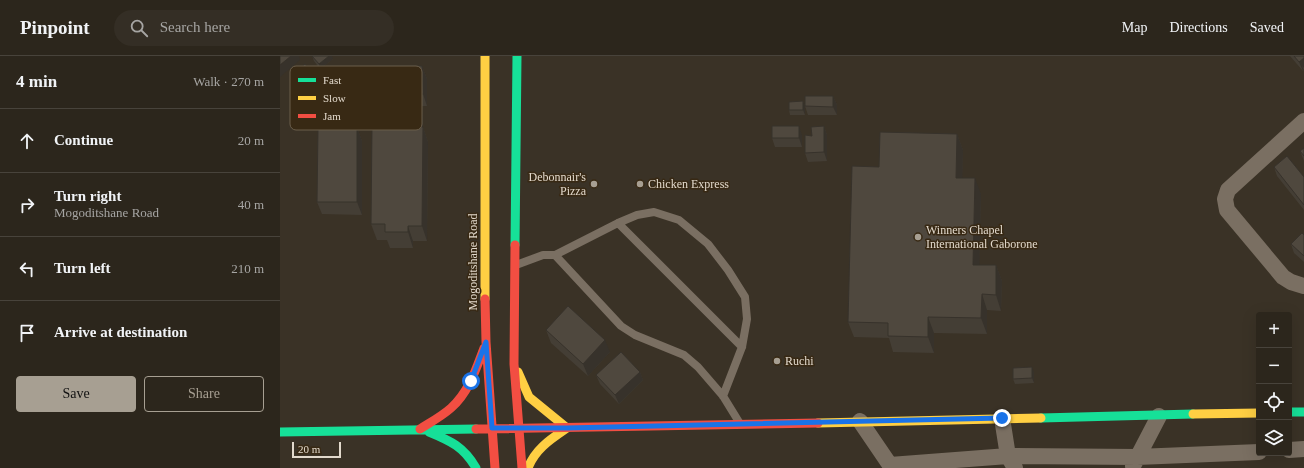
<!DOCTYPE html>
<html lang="en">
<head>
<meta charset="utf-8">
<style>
  :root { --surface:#2c261c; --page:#342e25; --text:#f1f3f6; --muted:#a6a5a3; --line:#48433b; --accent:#a79f92 }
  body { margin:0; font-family:"Times New Roman",serif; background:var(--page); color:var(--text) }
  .controls { position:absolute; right:12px; bottom:12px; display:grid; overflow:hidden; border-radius:4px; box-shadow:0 4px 16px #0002 }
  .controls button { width:36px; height:36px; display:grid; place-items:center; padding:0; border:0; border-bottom:1px solid var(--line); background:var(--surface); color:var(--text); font:20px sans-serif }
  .scale { position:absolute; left:12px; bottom:10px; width:49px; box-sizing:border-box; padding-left:4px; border:2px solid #e2d9cc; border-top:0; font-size:11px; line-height:14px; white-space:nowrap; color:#e2d9cc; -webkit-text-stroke:3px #382914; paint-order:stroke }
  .stop { position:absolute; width:12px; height:12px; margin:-9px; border:3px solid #1a73e8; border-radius:50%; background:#fff }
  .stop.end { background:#1a73e8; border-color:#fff; box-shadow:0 1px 4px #0008 }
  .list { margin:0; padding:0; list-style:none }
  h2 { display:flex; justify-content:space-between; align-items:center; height:52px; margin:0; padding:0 16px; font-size:17px }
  h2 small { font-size:13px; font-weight:400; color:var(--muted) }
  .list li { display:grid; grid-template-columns:26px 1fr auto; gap:12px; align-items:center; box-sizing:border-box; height:64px; padding:0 16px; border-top:1px solid var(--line) }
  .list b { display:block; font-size:15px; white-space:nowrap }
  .list p { margin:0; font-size:13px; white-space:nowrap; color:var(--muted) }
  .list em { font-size:13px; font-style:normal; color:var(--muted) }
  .actions { display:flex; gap:8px; padding:12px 16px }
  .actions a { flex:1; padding:9px 0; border:1px solid var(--accent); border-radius:4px; text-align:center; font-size:14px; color:var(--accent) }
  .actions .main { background:var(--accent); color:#111 }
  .icon { flex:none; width:22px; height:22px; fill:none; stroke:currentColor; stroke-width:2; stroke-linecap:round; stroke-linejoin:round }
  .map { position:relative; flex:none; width:1024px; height:412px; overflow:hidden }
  header { display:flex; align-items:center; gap:24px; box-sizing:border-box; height:56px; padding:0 20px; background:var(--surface); border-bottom:1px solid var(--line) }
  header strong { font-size:19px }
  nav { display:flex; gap:22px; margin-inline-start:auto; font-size:14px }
  .search { width:280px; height:36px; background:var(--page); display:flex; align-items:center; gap:10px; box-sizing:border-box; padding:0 14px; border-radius:22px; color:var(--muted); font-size:15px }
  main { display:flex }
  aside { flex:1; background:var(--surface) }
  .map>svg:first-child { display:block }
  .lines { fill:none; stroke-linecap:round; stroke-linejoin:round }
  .lane { stroke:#7a6f62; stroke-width:8 }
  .street { stroke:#7a6f62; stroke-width:16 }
  .fast { stroke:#16e098; stroke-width:9 }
  .slow { stroke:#ffcf43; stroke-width:9 }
  .jam { stroke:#f24e42; stroke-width:9 }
  .wall { fill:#443e35 }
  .shaded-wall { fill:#37322b }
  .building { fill:#4f483e; stroke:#37322b }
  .route { stroke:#1a73e8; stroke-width:5 }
  .poi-dot { fill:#a79f92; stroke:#382914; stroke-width:1.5 }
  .labels { text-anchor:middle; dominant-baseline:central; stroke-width:3; stroke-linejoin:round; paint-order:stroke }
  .poi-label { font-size:12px; fill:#e2d9cc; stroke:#382914; text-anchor:start }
  .street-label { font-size:12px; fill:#e2d9cc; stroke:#382914 }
  .key { fill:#382914; stroke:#6b5e4b; stroke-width:1 }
  .key-label { font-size:11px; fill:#e2d9cc }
</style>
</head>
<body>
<header>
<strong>Pinpoint</strong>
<div class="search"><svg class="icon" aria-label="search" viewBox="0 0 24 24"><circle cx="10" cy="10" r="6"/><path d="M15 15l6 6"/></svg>Search here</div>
<nav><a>Map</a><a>Directions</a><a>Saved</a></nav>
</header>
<main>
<aside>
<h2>4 min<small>Walk · 270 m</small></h2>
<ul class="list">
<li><svg class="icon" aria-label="ahead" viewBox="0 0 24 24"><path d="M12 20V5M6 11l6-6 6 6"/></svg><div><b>Continue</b></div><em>20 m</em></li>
<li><svg class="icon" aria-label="right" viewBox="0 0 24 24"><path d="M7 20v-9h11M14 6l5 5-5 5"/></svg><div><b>Turn right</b><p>Mogoditshane Road</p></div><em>40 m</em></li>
<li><svg class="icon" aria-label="left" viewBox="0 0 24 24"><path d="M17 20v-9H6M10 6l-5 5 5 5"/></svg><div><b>Turn left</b></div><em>210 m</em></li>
<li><svg class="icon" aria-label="arrive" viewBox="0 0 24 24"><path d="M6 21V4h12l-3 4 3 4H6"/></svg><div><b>Arrive at destination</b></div></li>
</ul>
<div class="actions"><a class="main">Save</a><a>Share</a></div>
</aside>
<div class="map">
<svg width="1024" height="412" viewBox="0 0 1024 412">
  <rect width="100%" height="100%" fill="#3a3226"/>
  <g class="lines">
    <!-- lane -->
    <path class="lane" d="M 338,167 L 462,291
      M 275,199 L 338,167 L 357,159 L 374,156 L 399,164 L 428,188 L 448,214 L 465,241 L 467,263 L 462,291 L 443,340
      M 236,209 L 263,199 L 275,199 L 341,270 L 355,279 L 404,299 L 418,311 L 443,340 L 459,366"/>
    <!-- street -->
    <path class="street" d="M 1024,65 L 948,134 L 945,143 L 947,154 L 1003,221 L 1011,226 L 1024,230
      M 722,362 L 728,400 L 735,412
      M 580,365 L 612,412
      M 1009,394 L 1024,393
      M 610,409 L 728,400 L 857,401 L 979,396
      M 853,410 L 879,360"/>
    <!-- fast -->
    <path class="fast" d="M 235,189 L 237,0
      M 1009,356 L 1024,356
      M 761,362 L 913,358
      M 0,376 L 196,373
      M 149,376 C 171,385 184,391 196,412"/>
    <!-- slow -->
    <path class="slow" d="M 205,0 L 205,243
      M 238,316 L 249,341 L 287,372 C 271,383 255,393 248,412
      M 913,358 L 979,357
      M 538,367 L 761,362"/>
    <!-- jam -->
    <path class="jam" d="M 235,189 L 234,308 L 242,412
      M 205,243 L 206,286 L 215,412
      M 140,373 C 151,366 162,360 171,352 C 189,336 196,313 204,292
      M 196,373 L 538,367"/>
  </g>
  <!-- wall -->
  <path class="wall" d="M 32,0 L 53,3 L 40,13 L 34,5 Z
    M 1010,0 L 1024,0 L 1024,14 L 1023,15 Z
    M 142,10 L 147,23 L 147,50 L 100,51 L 98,45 L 98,50 L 82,50 L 80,45 L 95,31 Z
    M 32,17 L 34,21 L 21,32 L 14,23 L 13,18 Z
    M 553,40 L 557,49 L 557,59 L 528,59 L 525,50 Z
    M 50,44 L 61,46 L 63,50 L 57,55 L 52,48 Z
    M 523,45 L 525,50 L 525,59 L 510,59 L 509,54 Z
    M 76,61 L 78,65 L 78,74 L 82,85 L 82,159 L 42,158 L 37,146 L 62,72 Z
    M 143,61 L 143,71 L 148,86 L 147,185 L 133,185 L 133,192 L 110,192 L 107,184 L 97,184 L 91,168 L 101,70 Z
    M 544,70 L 547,79 L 547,105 L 528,106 L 525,97 L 532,80 Z
    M 677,78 L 683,94 L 682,122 L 701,138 L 699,209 L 716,209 L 722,225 L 721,255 L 707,254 L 707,278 L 654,277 L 654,297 L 613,296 L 609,282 L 574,281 L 568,266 L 599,111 Z
    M 522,79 L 522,91 L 495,91 L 492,82 Z
    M 1024,92 L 1024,105 L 1020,95 Z
    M 994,111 L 1024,121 L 1024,154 L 997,120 Z
    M 1024,179 L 1024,206 L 1014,197 L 1011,188 Z
    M 266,274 L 330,296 L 308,320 L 271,287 Z
    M 360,316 L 363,324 L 339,348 L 320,328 L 316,319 Z
    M 754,316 L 754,327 L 735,328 L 733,323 Z"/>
  <!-- shaded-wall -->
  <path class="shaded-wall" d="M 11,0 L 19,0 L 20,4 L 0,21 L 0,9 Z
    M 49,0 L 52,0 L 53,3 L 40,13 L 39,8 Z
    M 1024,2 L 1024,12 L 1022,10 L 1024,14 L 1023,15 L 1019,6 Z
    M 142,10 L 147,23 L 147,50 L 143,38 Z
    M 32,17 L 34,21 L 21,32 L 20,27 Z
    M 553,40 L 557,49 L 557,59 L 553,51 Z
    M 96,41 L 98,45 L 98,50 L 96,45 Z
    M 523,45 L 525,50 L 525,59 L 523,54 Z
    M 61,46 L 63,50 L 57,55 L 55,50 Z
    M 140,52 L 143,61 L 143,71 L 148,86 L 147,185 L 142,170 Z
    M 76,61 L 78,65 L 78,74 L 82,85 L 82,159 L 77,146 Z
    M 519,70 L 522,79 L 522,91 L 519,82 Z
    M 544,70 L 547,79 L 547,105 L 544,96 Z
    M 677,78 L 683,94 L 682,138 L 676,122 Z
    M 695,122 L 701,138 L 699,225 L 693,209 Z
    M 128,170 L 133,185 L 133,192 L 128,176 Z
    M 716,209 L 722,225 L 721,255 L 716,239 Z
    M 702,238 L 707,254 L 707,278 L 701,262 Z
    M 648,261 L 654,277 L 654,297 L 648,281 Z
    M 325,284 L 330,296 L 308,320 L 303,308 Z
    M 752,311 L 754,316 L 754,327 L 752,322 Z
    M 360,316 L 363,324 L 339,348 L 335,339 Z"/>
  <!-- building -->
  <path class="building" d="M 0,0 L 11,0 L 0,9 Z
    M 32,0 L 49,0 L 39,8 Z
    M 1014,0 L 1024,0 L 1024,2 L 1019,6 Z
    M 25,8 L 32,17 L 20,27 L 13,18 Z
    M 95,10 L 142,10 L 143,38 L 95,38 Z
    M 525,40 L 553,40 L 553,51 L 525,50 Z
    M 523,45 L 523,54 L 509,54 L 509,46 Z
    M 92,70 L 143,71 L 142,170 L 128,170 L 128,176 L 105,176 L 105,168 L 91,168 Z
    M 492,70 L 519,70 L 519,82 L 492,82 Z
    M 544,70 L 544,96 L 525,97 L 525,79 L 532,80 L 531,71 Z
    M 38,72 L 77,72 L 77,146 L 37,146 Z
    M 600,76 L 677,78 L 676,122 L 695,122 L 693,209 L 716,209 L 716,239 L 702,238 L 701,262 L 648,261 L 648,281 L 608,280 L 608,267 L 568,266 L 572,110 L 599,111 Z
    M 1024,92 L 1024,100 L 1020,95 Z
    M 1007,100 L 1024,121 L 1024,149 L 994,111 Z
    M 1022,177 L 1024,179 L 1024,200 L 1011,188 Z
    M 288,250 L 325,284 L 303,308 L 266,274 Z
    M 341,296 L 360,316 L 335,339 L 316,319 Z
    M 752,311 L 752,322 L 733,323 L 733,312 Z"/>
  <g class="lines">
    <!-- route -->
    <path class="route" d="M 191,325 L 206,286 L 212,372 L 287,372 L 722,362"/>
  </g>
  <!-- markers -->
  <g class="poi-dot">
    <circle cx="314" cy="128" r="4"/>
    <circle cx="360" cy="128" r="4"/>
    <circle cx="638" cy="181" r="4"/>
    <circle cx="497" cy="305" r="4"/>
  </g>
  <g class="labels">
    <!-- poi labels -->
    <g class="poi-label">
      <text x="306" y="121" text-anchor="end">Debonnair's<tspan x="306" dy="14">Pizza</tspan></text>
      <text x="368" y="128">Chicken Express</text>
      <text x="646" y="174">Winners Chapel<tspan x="646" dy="14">International Gaborone</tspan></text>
      <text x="505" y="305">Ruchi</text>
    </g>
    <!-- street labels -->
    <g class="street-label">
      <text transform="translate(193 206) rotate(-90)">Mogoditshane Road</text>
    </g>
  </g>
  <!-- legend -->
  <rect x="10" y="10" width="132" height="64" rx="6" class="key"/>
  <rect x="18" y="22" width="18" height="4" fill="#16e098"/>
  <rect x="18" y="40" width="18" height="4" fill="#ffcf43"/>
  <rect x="18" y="58" width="18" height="4" fill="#f24e42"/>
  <g class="key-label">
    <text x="43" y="28">Fast</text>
    <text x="43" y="46">Slow</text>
    <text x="43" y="64">Jam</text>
  </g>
</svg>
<div class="controls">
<button>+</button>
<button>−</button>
<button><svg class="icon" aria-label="locate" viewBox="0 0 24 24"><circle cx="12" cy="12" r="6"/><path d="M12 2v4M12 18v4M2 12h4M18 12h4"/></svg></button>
<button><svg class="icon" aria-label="layers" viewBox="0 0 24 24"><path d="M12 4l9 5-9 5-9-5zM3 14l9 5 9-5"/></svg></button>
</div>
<div class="scale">20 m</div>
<div class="stop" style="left:191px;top:325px"></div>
<div class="stop end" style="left:722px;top:362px"></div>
</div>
</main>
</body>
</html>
